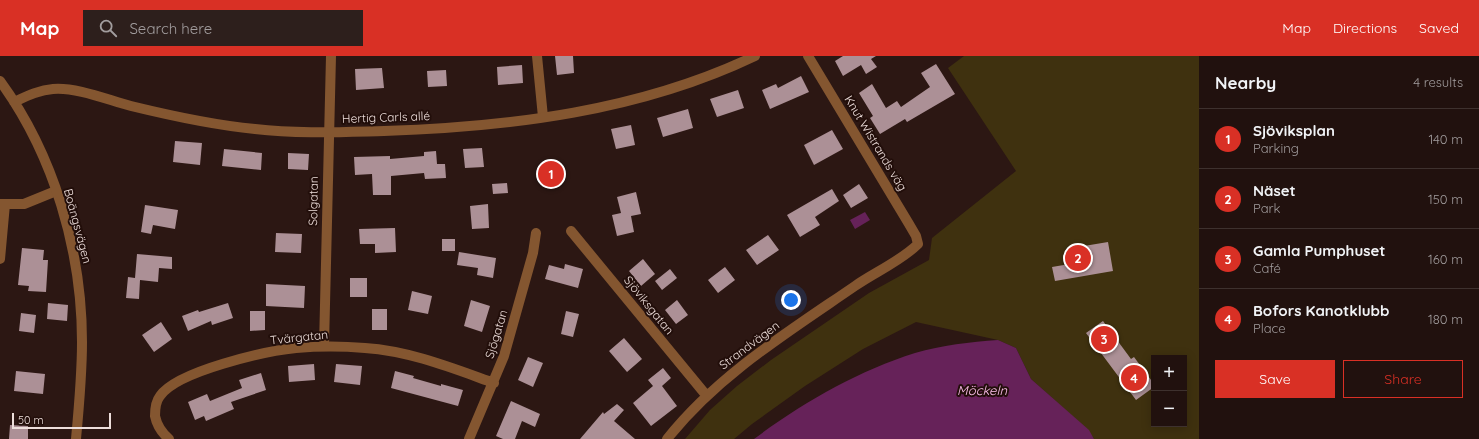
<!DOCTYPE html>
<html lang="en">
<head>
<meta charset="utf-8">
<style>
  :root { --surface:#21110e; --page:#2d1f1c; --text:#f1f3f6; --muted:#a29d9e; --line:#3e312e; --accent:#d93025 }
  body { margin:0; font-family:Quicksand,sans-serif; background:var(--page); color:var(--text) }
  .controls { position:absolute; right:12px; bottom:12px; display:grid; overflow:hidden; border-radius:0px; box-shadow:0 2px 10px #0003 }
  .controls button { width:36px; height:36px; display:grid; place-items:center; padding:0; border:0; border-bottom:1px solid var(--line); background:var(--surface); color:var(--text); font:20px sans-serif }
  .scale { position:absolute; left:12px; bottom:10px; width:99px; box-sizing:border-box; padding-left:4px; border:2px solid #eddedb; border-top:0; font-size:11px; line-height:14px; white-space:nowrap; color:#eddedb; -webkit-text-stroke:3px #220e0a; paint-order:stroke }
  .you { position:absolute; left:791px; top:244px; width:14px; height:14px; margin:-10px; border:3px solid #fff; border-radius:50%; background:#1a73e8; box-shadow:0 0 0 6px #1a73e833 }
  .badge { display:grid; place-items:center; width:26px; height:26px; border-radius:50%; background:var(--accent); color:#fff; font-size:13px; font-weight:700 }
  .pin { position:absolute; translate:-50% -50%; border:2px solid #fff; box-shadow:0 1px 4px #0006 }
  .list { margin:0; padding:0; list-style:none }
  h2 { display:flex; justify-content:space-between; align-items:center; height:52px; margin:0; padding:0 16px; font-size:17px }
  h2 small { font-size:13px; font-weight:400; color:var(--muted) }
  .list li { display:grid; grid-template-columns:26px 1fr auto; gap:12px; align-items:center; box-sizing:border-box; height:60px; padding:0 16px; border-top:1px solid var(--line) }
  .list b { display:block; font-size:15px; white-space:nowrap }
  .list p { margin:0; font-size:13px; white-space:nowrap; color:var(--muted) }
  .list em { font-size:13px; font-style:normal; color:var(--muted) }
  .actions { display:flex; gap:8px; padding:12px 16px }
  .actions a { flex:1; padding:9px 0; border:1px solid var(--accent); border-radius:0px; text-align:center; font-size:14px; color:var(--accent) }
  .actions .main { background:var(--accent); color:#fff }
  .icon { flex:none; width:22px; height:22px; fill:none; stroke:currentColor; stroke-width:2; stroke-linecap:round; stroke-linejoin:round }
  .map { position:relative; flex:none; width:1199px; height:383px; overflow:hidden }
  header { display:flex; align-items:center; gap:24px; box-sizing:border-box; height:56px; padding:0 20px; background:var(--accent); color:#fff }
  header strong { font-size:19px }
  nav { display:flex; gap:22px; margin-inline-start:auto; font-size:14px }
  .search { width:280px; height:36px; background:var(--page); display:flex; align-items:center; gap:10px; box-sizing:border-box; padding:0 14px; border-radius:0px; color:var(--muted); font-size:15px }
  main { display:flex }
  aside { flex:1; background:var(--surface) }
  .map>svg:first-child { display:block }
  .green { fill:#3f310f; fill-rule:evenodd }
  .water { fill:#662259 }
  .building { fill:#ac9096 }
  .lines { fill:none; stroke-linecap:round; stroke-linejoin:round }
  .minor { stroke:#845630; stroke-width:10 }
  .tertiary { stroke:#845630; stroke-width:10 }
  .labels { text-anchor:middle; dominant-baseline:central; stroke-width:4; stroke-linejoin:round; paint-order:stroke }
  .street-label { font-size:12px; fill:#eddedb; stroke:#220e0a }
  .water-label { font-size:13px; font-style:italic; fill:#fec1ee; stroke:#220e0a }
</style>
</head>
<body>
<header>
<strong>Map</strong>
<div class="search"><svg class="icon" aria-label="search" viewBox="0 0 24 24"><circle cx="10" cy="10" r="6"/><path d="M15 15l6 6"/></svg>Search here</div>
<nav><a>Map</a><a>Directions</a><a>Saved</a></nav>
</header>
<main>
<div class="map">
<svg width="1199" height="383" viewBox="0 0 1199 383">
  <rect width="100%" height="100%" fill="#2c1713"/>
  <!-- green -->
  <path class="green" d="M 964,0 L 1199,0 L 1199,383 L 1094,383 L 1088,374 L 1031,323 L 1016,292 L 998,284 L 916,266 L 863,293 L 805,330 L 752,368 L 734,383 L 685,383 L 710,354 L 737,330 L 771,304 L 869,237 L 929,204 L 932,182 L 1016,115 L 948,12 ZM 1154,302 L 1184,302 L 1184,368 L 1154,368 Z"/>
  <!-- water -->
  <path class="water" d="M 865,156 L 870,164 L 855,173 L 850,164 Z
    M 998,284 L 1016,292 L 1031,323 L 1089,374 L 1094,383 L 754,383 C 802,347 858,315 915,297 C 942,289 970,286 998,284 Z"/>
  <!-- building -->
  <path class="building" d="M 555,0 L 573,0 L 574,17 L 557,19 Z
    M 843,0 L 876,0 L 871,3 L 877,11 L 866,18 L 861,9 L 843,20 L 835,5 Z
    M 936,8 L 955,38 L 907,66 L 905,63 L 880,78 L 870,62 L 873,60 L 859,37 L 872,28 L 886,52 L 897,45 L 901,51 L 930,31 L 921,17 Z
    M 522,9 L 523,27 L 498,29 L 497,11 Z
    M 382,12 L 384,32 L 356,34 L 355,13 Z
    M 446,14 L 447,30 L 428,31 L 427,15 Z
    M 801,20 L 809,36 L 770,53 L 762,34 L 776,28 L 778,32 Z
    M 738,34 L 744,52 L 717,61 L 710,43 Z
    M 688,53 L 693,72 L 663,81 L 657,62 Z
    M 631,69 L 635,89 L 616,93 L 611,73 Z
    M 832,74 L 843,93 L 814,109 L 804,89 Z
    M 175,85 L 202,87 L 200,109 L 173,106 Z
    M 482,92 L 484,111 L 465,112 L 463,93 Z
    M 224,93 L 262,97 L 261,114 L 222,110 Z
    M 436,95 L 437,108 L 445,108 L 446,122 L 425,123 L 424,117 L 391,120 L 391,139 L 373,139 L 372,118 L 355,119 L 354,101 L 390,100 L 390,103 L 424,100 L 424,96 Z
    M 288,97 L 309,98 L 308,114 L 288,113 Z
    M 507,127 L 508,137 L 493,138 L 492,128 Z
    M 859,128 L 868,142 L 851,152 L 843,139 Z
    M 832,133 L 839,145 L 815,161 L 820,169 L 800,181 L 787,159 Z
    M 636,136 L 641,158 L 631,160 L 634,176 L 617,180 L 612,159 L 621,157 L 617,141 Z
    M 488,148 L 489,172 L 472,173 L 470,150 Z
    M 145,149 L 178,154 L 175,173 L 153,169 L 151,178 L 141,176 Z
    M 395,172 L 396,196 L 375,197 L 375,188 L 360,188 L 359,173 Z
    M 276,177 L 302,178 L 301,197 L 275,196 Z
    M 768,179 L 779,194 L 757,209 L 746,194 Z
    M 442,183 L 455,183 L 455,195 L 442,195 Z
    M 1108,186 L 1113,215 L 1055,225 L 1052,211 L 1087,205 L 1084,190 Z
    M 22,192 L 44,194 L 43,204 L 48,204 L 46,236 L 28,235 L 29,230 L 18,229 Z
    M 459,196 L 496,202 L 493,222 L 477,219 L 478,212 L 457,209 Z
    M 137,198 L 172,201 L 172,213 L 159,212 L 158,226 L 140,224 L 139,243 L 126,242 L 128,221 L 135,222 Z
    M 643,203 L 655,218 L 641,230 L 629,215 Z
    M 565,208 L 583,213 L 578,232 L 545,223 L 549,209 L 564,213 Z
    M 725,211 L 735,224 L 718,237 L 708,224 Z
    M 670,213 L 677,222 L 662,234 L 655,225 Z
    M 350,222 L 367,222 L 367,241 L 350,241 Z
    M 266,228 L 305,230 L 304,252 L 266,250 Z
    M 412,235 L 432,240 L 428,258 L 408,254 Z
    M 471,244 L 490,250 L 482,276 L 464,270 Z
    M 677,244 L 688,259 L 676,268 L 665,254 Z
    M 48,247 L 68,249 L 67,265 L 47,263 Z
    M 228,247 L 233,262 L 212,269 L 211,265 L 188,275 L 182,260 L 198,254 L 199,256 Z
    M 372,253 L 387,253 L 387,274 L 372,274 Z
    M 250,255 L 265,255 L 265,274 L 250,275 Z
    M 566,255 L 579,258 L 573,281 L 561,278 Z
    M 21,257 L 36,259 L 34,277 L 19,275 Z
    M 1103,265 L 1131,303 L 1134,301 L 1154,328 L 1154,331 L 1136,344 L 1086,277 Z
    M 161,266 L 172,283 L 154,296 L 142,279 Z
    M 624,282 L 642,303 L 627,316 L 609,295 Z
    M 528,301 L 543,307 L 533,331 L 518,324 Z
    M 314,308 L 315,324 L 289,326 L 288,310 Z
    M 336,308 L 362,310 L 360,329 L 334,326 Z
    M 663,312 L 671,322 L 662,330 L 677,350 L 651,370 L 633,347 L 653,330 L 648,324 Z
    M 16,315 L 45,318 L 43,338 L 14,335 Z
    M 395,315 L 414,320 L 413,322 L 441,330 L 441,328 L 463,334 L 458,350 L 391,332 Z
    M 261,317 L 266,334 L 231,346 L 234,353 L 206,365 L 204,360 L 195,364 L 188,346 L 207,338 L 210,345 L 242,332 L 239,324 Z
    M 511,345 L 540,358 L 535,371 L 522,365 L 515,383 L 503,383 L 496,380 Z
    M 617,348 L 624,354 L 614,365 L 635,383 L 580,383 L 603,356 L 604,358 Z
    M 10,369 L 28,370 L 28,383 L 9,383 Z"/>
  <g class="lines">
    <!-- minor -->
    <path class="minor" d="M 537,0 L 543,61
      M 0,148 L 24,148 L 56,135
      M 571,175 L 706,339
      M 0,203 L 5,148
      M 324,290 L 331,0
      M 169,383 C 161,376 157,370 155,360 C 155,355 156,345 160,340 C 177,315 266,295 296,292 C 319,290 342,290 365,292 C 410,295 452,312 494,327
      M 469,383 L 504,300 L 533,197 L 536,177
      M 667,383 C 718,319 788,276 855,230 C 875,216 901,205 918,188 L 916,180 L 909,168 L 808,0"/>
    <!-- tertiary -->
    <path class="tertiary" d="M 0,25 C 54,99 82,195 82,286 C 82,318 79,351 76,383
      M 14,46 C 27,40 39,34 53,33 C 77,31 108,44 131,50 C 172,60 213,69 255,73 C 297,78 341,76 384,75 C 510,71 640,55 755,0"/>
  </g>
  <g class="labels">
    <!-- street labels -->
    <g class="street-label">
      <text transform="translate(386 61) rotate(-2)">Hertig Carls allé</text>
      <text transform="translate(876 87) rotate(59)">Knut Wistrands väg</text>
      <text transform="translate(313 145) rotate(-89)">Solgatan</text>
      <text transform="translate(78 170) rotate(75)">Boängsvägen</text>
      <text transform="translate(649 249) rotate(51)">Sjöviksgatan</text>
      <text transform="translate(496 278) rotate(-73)">Sjögatan</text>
      <text transform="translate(299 281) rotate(-6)">Tvärgatan</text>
      <text transform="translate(749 289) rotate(-37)">Strandvägen</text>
    </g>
    <!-- water labels -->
    <g class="water-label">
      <text x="982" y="334">Möckeln</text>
    </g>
  </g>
</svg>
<div class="controls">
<button>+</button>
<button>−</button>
</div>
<div class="scale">50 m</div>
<div class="you"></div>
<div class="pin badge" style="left:551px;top:118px">1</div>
<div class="pin badge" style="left:1078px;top:202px">2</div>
<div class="pin badge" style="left:1104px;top:283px">3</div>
<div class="pin badge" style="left:1134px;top:322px">4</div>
</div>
<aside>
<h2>Nearby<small>4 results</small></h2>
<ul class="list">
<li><span class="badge">1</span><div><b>Sjöviksplan</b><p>Parking</p></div><em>140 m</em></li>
<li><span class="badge">2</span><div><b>Näset</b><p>Park</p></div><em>150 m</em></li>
<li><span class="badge">3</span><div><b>Gamla Pumphuset</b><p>Café</p></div><em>160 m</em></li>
<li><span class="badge">4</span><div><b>Bofors Kanotklubb</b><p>Place</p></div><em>180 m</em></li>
</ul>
<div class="actions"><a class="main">Save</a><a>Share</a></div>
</aside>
</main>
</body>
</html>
